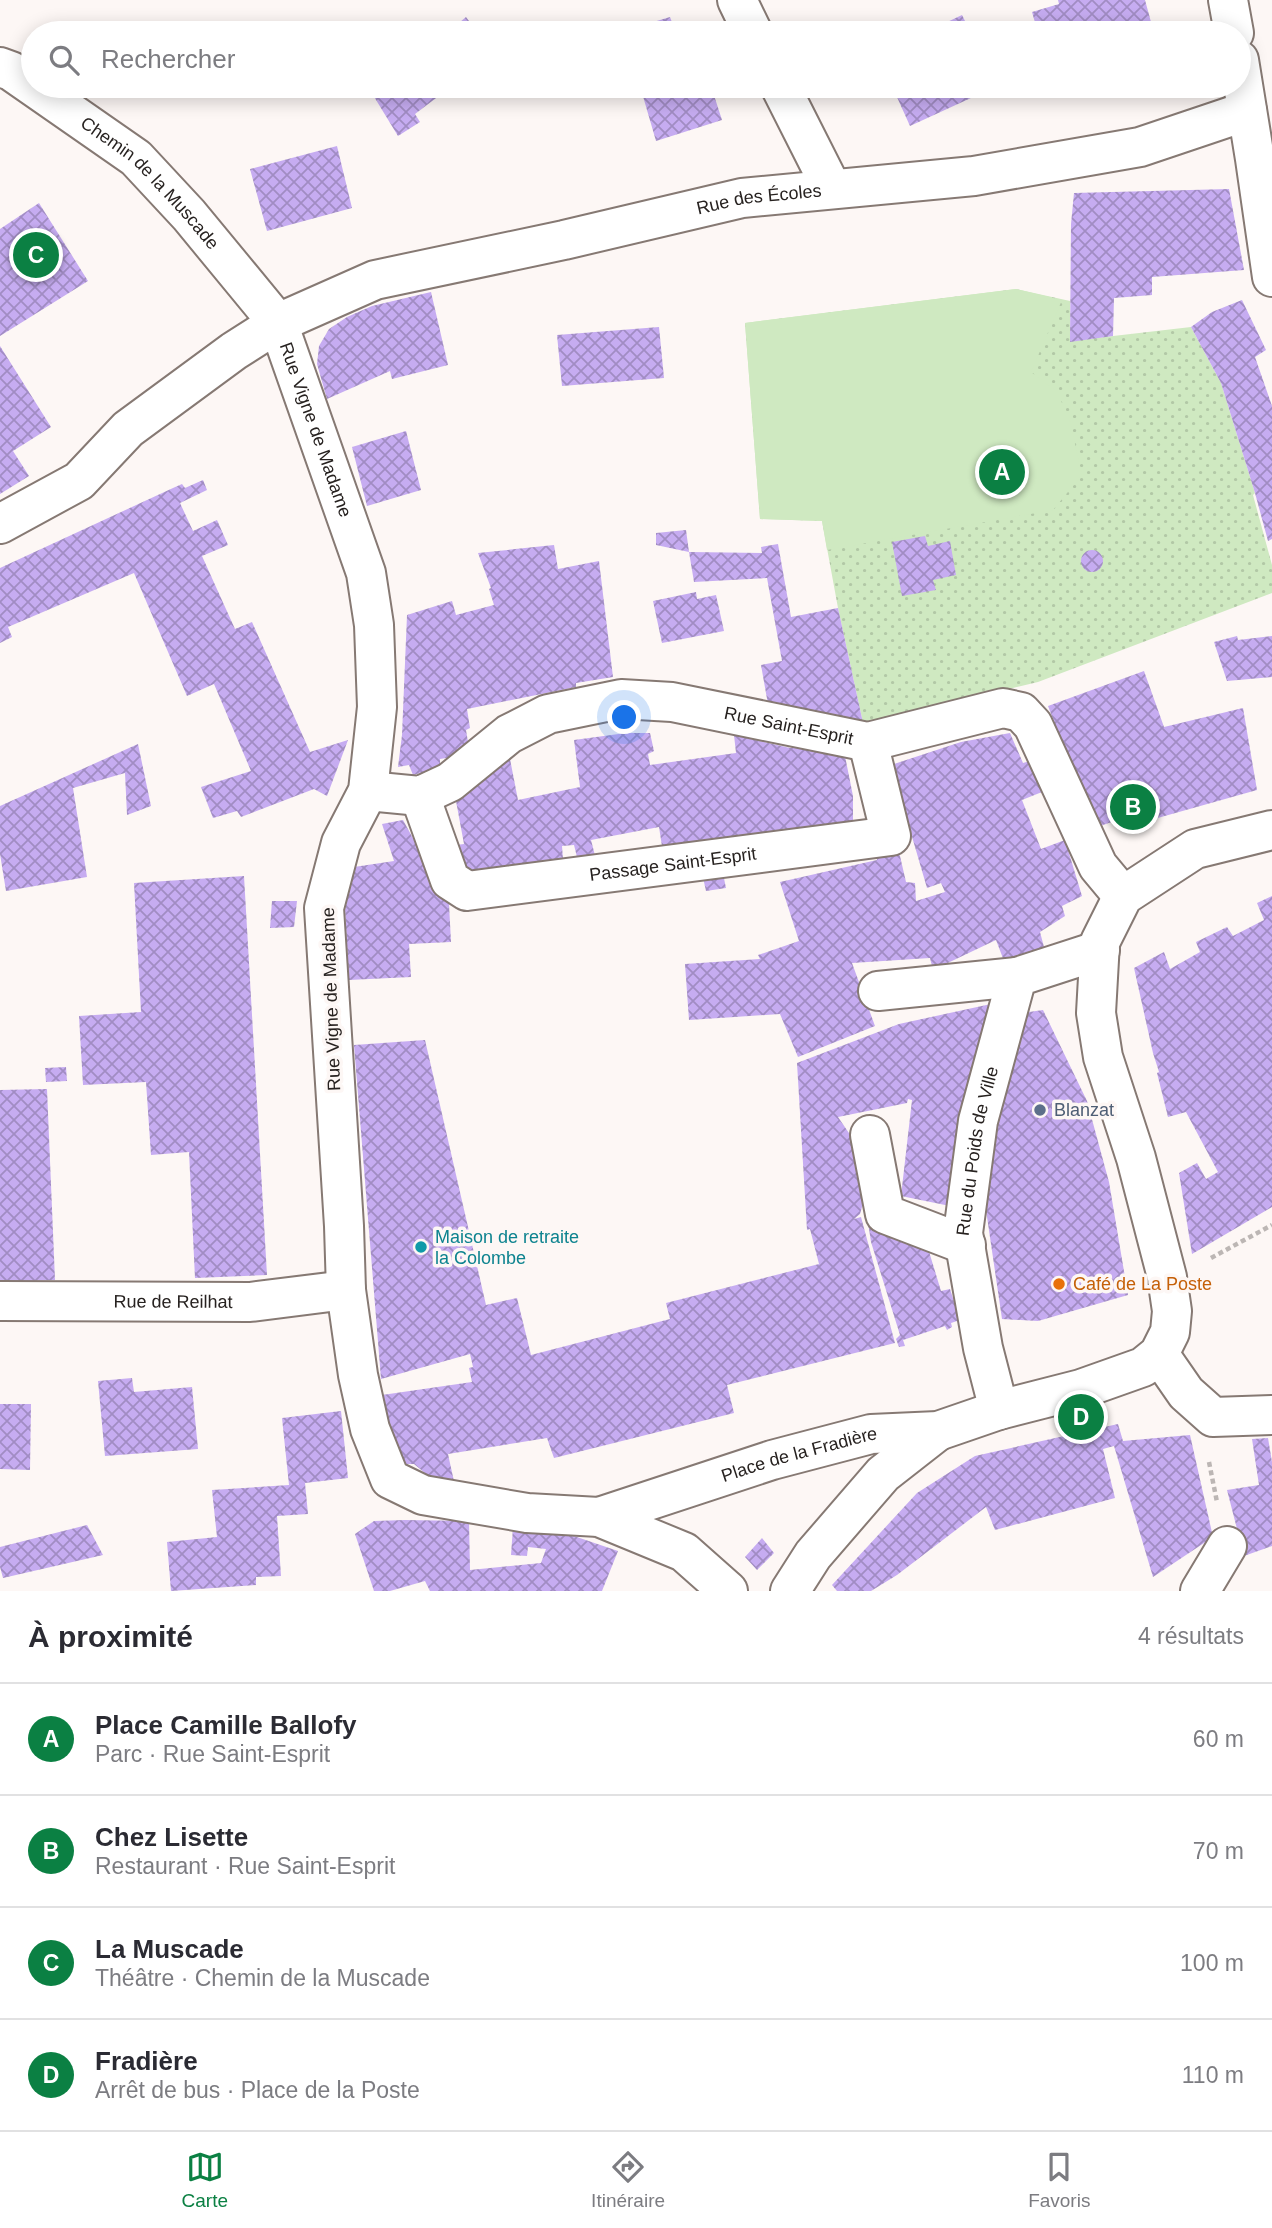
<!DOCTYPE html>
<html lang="fr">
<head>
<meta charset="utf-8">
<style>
  :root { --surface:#fff; --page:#f7f7f7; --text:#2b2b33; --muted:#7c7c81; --line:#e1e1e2; --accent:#0b8043 }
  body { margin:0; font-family:Arial,sans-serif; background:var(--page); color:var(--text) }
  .you { position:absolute; left:625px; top:718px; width:24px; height:24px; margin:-18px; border:5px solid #fff; border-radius:50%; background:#1a73e8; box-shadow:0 0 0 10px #1a73e833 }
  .badge { display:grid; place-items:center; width:46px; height:46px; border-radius:50%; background:var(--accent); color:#fff; font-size:23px; font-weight:700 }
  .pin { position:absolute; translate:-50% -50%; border:4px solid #fff; box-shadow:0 2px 7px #0006 }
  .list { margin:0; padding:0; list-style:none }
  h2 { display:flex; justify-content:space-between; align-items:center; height:91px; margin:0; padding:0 28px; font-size:30px }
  h2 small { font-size:23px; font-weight:400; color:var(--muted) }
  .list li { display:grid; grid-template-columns:46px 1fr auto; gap:21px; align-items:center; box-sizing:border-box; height:112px; padding:0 28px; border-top:2px solid var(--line) }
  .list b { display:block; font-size:26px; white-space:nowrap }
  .list p { margin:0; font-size:23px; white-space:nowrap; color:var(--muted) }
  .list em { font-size:23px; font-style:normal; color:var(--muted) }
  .icon { flex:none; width:38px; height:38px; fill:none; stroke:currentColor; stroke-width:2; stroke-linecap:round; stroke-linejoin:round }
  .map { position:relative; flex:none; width:1272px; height:1591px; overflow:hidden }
  .search { position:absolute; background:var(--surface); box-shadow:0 4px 18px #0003; left:21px; right:21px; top:21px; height:77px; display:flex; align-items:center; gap:18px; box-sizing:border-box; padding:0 24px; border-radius:38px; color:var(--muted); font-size:26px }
  .sheet { height:539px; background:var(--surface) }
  nav { display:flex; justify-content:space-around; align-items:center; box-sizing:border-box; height:98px; border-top:2px solid var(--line); background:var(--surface); font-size:19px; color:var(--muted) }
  nav a { display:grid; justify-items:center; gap:4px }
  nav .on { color:var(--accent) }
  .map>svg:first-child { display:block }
  .park { fill:url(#park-dots) }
  .garden { fill:#cfe9c1 }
  .building { fill:url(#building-cross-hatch) }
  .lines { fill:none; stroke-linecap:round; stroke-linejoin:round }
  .minor-casing { stroke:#867973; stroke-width:42 }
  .path { stroke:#bcb6b4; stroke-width:4.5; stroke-dasharray:5 3.5; stroke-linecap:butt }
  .minor { stroke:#fff; stroke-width:38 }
  .service-dot { fill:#5c6f8a; stroke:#fdf7f5; stroke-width:2.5 }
  .culture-dot { fill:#0f9aa8; stroke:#fdf7f5; stroke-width:2.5 }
  .food-dot { fill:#e8710a; stroke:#fdf7f5; stroke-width:2.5 }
  .labels { text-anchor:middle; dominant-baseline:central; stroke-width:7; stroke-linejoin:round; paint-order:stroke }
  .street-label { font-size:18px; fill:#272220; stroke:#fdf7f5 }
  .service-label { font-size:18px; fill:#4e5e75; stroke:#fdf7f5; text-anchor:start }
  .culture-label { font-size:18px; fill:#0d838f; stroke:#fdf7f5; text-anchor:start }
  .food-label { font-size:18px; fill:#c56008; stroke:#fdf7f5; text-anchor:start }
</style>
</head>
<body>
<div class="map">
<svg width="1272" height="1591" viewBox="0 0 1272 1591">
  <defs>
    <pattern id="park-dots" width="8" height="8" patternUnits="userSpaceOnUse" patternTransform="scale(1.75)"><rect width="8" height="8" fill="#cfe9c1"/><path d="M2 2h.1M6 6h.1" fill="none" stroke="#b2c8a6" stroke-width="1.8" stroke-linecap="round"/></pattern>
    <pattern id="building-cross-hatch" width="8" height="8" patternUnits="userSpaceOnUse" patternTransform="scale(1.75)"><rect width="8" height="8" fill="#c6acf1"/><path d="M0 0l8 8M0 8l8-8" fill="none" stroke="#a18cc3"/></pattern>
  </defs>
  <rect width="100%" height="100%" fill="#fdf7f5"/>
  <!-- park -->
  <path class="park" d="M 1016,289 L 1070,301 L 1070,341 L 1191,327 L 1221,383 L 1255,493 L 1253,495 L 1272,565 L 1272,593 L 1038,682 L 863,723 L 838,608 L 822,521 L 760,519 L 745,323 Z"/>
  <!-- garden -->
  <path class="garden" d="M 1016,289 L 1062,300 L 1031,372 L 1056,391 L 1069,417 L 1082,475 L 1053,510 L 827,550 L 822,521 L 760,519 L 745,323 Z"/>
  <!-- building -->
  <path class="building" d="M 1058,0 L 1145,0 L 1154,33 L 1038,33 L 1032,12 L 1059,4 Z
    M 962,15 L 971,33 L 924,33 Z
    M 466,17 L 478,33 L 447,33 Z
    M 670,17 L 676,33 L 643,33 L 640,26 Z
    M 385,86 L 452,86 L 415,114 L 420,122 L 398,136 L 373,95 Z
    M 640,86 L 711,86 L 722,120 L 656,141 Z
    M 892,86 L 997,86 L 910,126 Z
    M 337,146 L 352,208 L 267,231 L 250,169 Z
    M 1229,189 L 1244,270 L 1152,277 L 1152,295 L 1114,298 L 1113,336 L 1070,342 L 1071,224 L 1074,193 Z
    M 39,203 L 88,281 L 0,336 L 0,229 Z
    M 431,292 L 448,365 L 392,379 L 390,371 L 327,399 L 317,364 L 319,346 L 329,329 L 347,317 L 372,306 Z
    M 1242,300 L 1266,350 L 1255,357 L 1272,406 L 1272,539 L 1268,541 L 1255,493 L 1221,383 L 1191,327 L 1212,312 Z
    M 659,327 L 664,378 L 562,386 L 557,335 Z
    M 0,346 L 51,427 L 13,451 L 29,476 L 0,494 Z
    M 406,431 L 421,490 L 367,506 L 352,447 Z
    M 203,480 L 207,490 L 180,503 L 193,531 L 217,520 L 228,545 L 202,556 L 235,629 L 252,622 L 310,752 L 348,740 L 327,796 L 314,789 L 241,817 L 237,811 L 213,818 L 201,787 L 251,771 L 214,684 L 187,696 L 134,573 L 8,627 L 12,637 L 0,643 L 0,568 L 173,488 L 182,484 L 185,488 Z
    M 686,530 L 689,552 L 762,553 L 761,547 L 778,544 L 791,617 L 838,608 L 863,723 L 769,710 L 761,665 L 782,661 L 767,578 L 694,582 L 689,552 L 656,545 L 656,533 Z
    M 925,536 L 928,546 L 950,541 L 956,575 L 933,580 L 936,590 L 902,596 L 892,542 Z
    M 554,545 L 558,569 L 599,561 L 613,677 L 576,683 L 576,687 L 467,709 L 470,728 L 466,730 L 470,754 L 440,759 L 440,768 L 413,775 L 409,765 L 398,767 L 402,735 L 407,615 L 452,601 L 456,615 L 494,605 L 489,589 L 491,588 L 478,553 Z
    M1081 561a11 11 0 1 1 22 0a11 11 0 1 1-22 0Z
    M 696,592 L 697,599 L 716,595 L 724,631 L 662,643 L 653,601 Z
    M 1237,636 L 1238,640 L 1272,636 L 1272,677 L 1227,681 L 1214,642 Z
    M 1144,671 L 1164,727 L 1243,708 L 1257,790 L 1147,821 L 1144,811 L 1097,827 L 1093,824 L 1048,706 Z
    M 626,733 L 650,733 L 654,751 L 648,754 L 650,765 L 736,753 L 734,735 L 790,748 L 821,740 L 835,744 L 838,757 L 845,756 L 853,796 L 853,828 L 664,859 L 659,827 L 591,840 L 599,871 L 581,873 L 574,845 L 562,846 L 563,859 L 472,877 L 470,869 L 460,873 L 448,846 L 464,844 L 456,801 L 510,759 L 518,800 L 580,787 L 574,740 Z
    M 1010,733 L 1023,763 L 1030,761 L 1047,790 L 1022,800 L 1041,849 L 1065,840 L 1082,896 L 1062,906 L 1065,916 L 1040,932 L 1044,947 L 1004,961 L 996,940 L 933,970 L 930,958 L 852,963 L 875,1026 L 798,1057 L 780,1014 L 689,1020 L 685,964 L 760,959 L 758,955 L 799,941 L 780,882 L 877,860 L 876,851 L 894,846 L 900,856 L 906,882 L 915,883 L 916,901 L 945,892 L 941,883 L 927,888 L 891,765 L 961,742 Z
    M 138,744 L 151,806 L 127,815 L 125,773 L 73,788 L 87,877 L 6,891 L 0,854 L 0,806 Z
    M 403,820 L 449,904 L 451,942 L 409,944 L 411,977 L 349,980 L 345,910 L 354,867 L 394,861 L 382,824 Z
    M 722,869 L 726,888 L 706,891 L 702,873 Z
    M 244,876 L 267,1275 L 195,1278 L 189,1152 L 151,1155 L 146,1082 L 83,1085 L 79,1016 L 141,1012 L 134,883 Z
    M 1272,896 L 1272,1207 L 1192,1254 L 1179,1173 L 1197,1163 L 1206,1179 L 1218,1172 L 1186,1112 L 1168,1117 L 1157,1073 L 1159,1072 L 1153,1053 L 1134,968 L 1164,952 L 1170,969 L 1200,952 L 1196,942 L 1227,927 L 1233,936 L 1264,920 L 1257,903 Z
    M 272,901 L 297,901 L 294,927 L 270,928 Z
    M 991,1004 L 950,1206 L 901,1196 L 912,1100 L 908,1099 L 907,1103 L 838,1117 L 851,1136 L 864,1200 L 860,1214 L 854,1219 L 861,1217 L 895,1343 L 727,1385 L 734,1413 L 554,1458 L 547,1438 L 448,1454 L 455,1486 L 442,1487 L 414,1464 L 399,1464 L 382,1395 L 472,1382 L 469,1368 L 473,1367 L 470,1354 L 381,1379 L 354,1045 L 425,1040 L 486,1305 L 517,1298 L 531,1355 L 670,1319 L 666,1303 L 819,1264 L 810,1229 L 807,1230 L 797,1063 L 899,1024 Z
    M 1043,1010 L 1087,1101 L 1109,1182 L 1128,1295 L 1038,1321 L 1002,1319 L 986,1210 L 985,1178 L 1022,1013 Z
    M 66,1067 L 67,1081 L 46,1082 L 45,1068 Z
    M 47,1089 L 55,1280 L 0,1282 L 0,1090 Z
    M 867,1216 L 924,1235 L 941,1291 L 950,1289 L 960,1320 L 951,1323 L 952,1327 L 947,1330 L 945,1326 L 903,1340 L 905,1346 L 899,1347 L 896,1339 L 900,1335 L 871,1242 Z
    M 132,1378 L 134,1392 L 192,1387 L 198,1449 L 105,1456 L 98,1381 Z
    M 0,1404 L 31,1404 L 30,1470 L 0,1469 Z
    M 341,1411 L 348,1478 L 305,1483 L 308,1514 L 277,1516 L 281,1576 L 256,1577 L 256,1585 L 171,1591 L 167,1542 L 217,1537 L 212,1490 L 289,1485 L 282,1418 Z
    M 1118,1424 L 1123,1441 L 1190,1435 L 1213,1537 L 1153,1577 L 1114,1446 L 1103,1449 L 1115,1498 L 995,1530 L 986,1507 L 897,1575 L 871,1591 L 837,1591 L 832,1585 L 917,1493 L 975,1456 Z
    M 1268,1438 L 1272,1462 L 1272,1546 L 1244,1556 L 1227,1490 L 1259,1485 L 1252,1439 Z
    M 405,1520 L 469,1521 L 470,1570 L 541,1563 L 546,1549 L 528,1547 L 527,1556 L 511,1555 L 513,1527 L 571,1535 L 618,1551 L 602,1591 L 430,1591 L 425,1581 L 390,1591 L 374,1591 L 355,1534 L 374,1521 Z
    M 87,1525 L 103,1555 L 3,1578 L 0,1567 L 0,1547 Z
    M 762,1538 L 774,1553 L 757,1570 L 745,1557 Z"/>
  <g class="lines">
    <!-- minor casing -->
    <g class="minor-casing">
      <g id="minor">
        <path d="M 737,0 L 753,33"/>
        <path d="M 1228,0 L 1234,33"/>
        <path d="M 1239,60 L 1255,159 L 1272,277"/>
        <path id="s1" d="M 0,67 L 11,71 L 136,158 L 189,215 L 278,323 L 366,573 L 374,625 L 377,707 L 368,791 L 341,843 L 324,908 L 344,1226 L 346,1290 L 358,1375 L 370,1429 L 390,1479 L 423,1495 L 527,1513 L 599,1517 L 684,1552 L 728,1591"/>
        <path d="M 780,86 L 832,189"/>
        <path id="s2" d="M 0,524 L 79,481 L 128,429 L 234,351 L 278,323 L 375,280 L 564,240 L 742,198 L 974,176 L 1140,147 L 1247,111"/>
        <path id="s3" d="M 368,791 L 420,796 L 450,782 L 509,734 L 548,714 L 621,699 L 672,702 L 868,742 L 1003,708 L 1021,712 L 1033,725 L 1098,866 L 1123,896"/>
        <path id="s4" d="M 420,796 L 450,880 L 467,891 L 891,836 L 868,742"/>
        <path d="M 878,991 L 1017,977"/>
        <path d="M 870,1135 L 885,1214 L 966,1245"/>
        <path id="s5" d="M 0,1301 L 250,1302 L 346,1290"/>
        <path d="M 1159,1354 L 1186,1393 L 1213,1417 L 1272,1415"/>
        <path id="s6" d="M 999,1410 L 983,1348 L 963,1233 L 978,1121 L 1017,977 L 1100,950"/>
        <path id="s7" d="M 599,1517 L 772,1460 L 871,1434 L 938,1431 L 999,1410 L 1081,1389 L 1143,1367 L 1159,1354 L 1170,1332 L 1172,1311 L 1167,1277 L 1136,1158 L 1103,1057 L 1096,1013 L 1100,942 L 1123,896 L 1195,849 L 1272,830"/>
        <path d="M 790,1591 L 813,1555 L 883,1474 L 938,1431"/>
        <path d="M 1200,1591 L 1227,1546"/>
      </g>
    </g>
    <!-- path -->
    <path class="path" d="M 1211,1258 L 1272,1225
      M 1209,1462 L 1217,1502"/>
    <!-- minor -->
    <use href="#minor" class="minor"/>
  </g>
  <!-- markers -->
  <circle class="service-dot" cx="1040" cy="1110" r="7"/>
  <circle class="culture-dot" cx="421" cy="1247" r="7"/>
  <circle class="food-dot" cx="1059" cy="1284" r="7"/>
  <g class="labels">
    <!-- street labels -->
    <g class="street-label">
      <text stroke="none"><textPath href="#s1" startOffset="191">Chemin de la Muscade</textPath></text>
      <text stroke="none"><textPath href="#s2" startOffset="844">Rue des Écoles</textPath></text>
      <text stroke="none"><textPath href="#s1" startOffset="495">Rue Vigne de Madame</textPath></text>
      <text stroke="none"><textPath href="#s3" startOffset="450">Rue Saint-Esprit</textPath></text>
      <text stroke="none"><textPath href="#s4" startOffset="317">Passage Saint-Esprit</textPath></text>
      <text transform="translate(331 999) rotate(-92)">Rue Vigne de Madame</text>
      <text stroke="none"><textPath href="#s6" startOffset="264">Rue du Poids de Ville</textPath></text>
      <text stroke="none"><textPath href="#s5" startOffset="173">Rue de Reilhat</textPath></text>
      <text stroke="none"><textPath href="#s7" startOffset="210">Place de la Fradière</textPath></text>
    </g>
    <!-- service labels -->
    <g class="service-label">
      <text x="1054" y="1110">Blanzat</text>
    </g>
    <!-- culture labels -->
    <g class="culture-label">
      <text x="435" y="1237">Maison de retraite<tspan x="435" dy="21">la Colombe</tspan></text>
    </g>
    <!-- food labels -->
    <g class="food-label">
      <text x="1073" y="1284">Café de La Poste</text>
    </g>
  </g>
</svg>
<div class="you"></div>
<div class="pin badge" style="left:1002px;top:472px">A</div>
<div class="pin badge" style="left:1133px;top:807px">B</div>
<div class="pin badge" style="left:36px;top:255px">C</div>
<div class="pin badge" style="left:1081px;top:1417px">D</div>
<div class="search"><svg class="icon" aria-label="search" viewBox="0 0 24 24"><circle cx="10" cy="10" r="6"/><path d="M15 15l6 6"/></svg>Rechercher</div>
</div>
<section class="sheet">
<h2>À proximité<small>4 résultats</small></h2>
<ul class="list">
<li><span class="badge">A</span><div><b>Place Camille Ballofy</b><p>Parc · Rue Saint-Esprit</p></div><em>60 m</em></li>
<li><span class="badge">B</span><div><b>Chez Lisette</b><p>Restaurant · Rue Saint-Esprit</p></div><em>70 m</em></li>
<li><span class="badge">C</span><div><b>La Muscade</b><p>Théâtre · Chemin de la Muscade</p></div><em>100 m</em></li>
<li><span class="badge">D</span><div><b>Fradière</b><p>Arrêt de bus · Place de la Poste</p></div><em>110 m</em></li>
</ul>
</section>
<nav>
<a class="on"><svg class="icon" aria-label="map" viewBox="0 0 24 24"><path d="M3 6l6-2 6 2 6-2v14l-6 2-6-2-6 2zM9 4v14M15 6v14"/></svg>Carte</a>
<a><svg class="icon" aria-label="directions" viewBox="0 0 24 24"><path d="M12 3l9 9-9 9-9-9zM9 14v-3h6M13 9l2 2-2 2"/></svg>Itinéraire</a>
<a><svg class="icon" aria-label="saved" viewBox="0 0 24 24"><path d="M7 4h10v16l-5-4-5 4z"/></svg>Favoris</a>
</nav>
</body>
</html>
